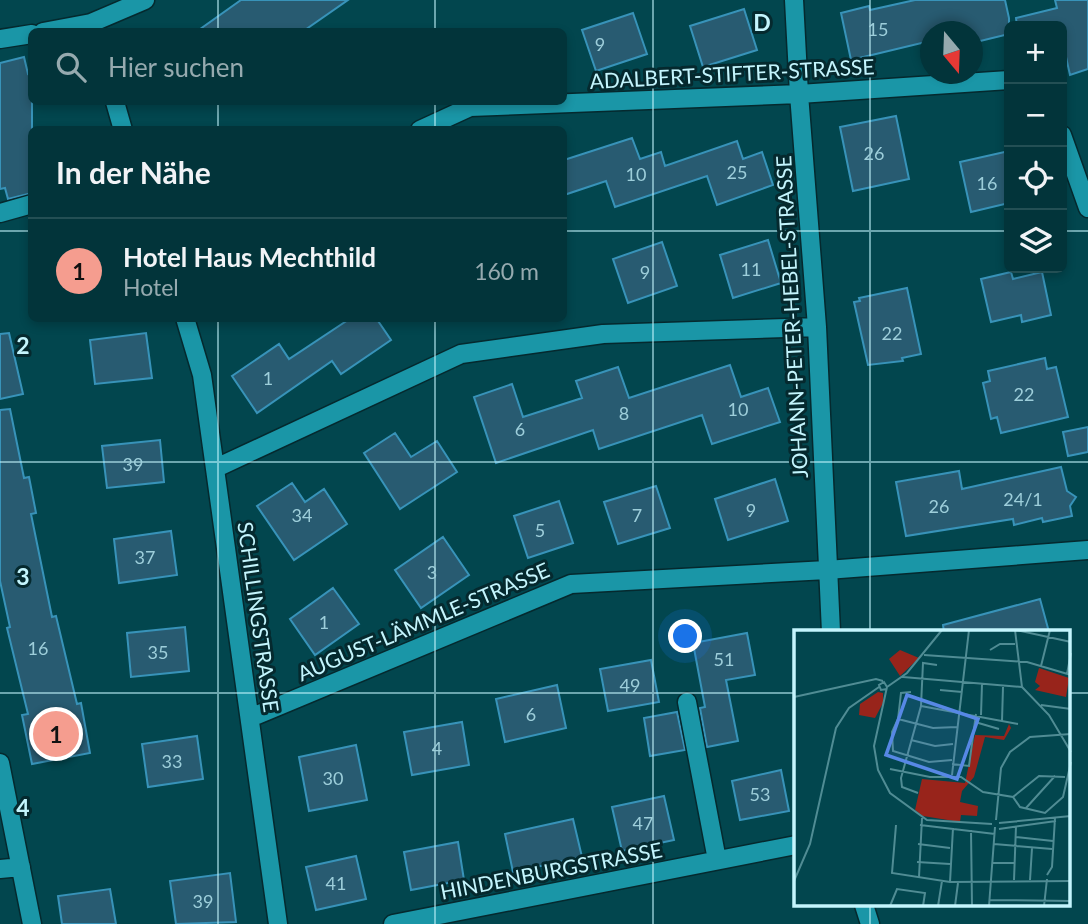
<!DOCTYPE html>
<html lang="de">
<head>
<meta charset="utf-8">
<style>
  :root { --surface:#02343a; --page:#0c3c42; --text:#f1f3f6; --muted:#96aaaf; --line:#234f54; --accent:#f59d8f }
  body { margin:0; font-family:Lato,sans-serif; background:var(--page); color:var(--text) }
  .controls { position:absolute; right:21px; top:21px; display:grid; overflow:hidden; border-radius:10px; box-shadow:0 4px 10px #0003 }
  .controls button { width:63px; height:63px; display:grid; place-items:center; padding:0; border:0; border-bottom:2px solid var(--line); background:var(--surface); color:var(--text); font:35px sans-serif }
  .compass { position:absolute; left:920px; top:21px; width:63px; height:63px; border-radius:50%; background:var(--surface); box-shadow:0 4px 10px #0003; rotate:161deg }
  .you { position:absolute; left:686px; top:637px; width:24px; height:24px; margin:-18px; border:5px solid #fff; border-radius:50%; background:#1a73e8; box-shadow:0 0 0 10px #1a73e833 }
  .badge { display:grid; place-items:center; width:46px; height:46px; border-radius:50%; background:var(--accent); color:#111; font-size:23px; font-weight:700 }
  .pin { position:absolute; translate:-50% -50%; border:4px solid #fff; box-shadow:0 2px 7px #0006 }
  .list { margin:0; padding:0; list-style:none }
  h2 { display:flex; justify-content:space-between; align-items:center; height:91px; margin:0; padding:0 28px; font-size:30px }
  h2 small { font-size:23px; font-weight:400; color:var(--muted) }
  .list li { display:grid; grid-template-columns:46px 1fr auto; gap:21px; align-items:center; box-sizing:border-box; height:105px; padding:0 28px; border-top:2px solid var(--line) }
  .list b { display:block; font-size:26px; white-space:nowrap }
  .list p { margin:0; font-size:23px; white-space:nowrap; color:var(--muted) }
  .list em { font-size:23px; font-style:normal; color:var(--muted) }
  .icon { flex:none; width:38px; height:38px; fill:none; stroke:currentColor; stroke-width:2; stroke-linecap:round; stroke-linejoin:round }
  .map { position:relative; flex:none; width:1088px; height:924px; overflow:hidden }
  .search { position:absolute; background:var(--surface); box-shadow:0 4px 10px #0003; left:28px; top:28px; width:539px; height:77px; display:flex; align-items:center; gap:18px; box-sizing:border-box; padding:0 24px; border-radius:10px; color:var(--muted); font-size:26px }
  .panel { position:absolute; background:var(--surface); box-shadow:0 4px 10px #0003; left:28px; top:126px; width:539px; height:196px; border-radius:10px }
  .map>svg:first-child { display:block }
  .building { fill:#285b71; stroke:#3893b9; stroke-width:2 }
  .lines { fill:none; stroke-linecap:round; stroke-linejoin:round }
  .minor-casing { stroke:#05292e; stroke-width:21 }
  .minor { stroke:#1a96a7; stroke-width:18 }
  .grid { fill:none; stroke:#c4f5fd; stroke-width:2; stroke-opacity:0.55 }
  .labels { text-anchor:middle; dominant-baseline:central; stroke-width:6; stroke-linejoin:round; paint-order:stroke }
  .number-label { font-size:18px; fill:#9dceda }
  .street-label { font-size:21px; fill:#c4f5fd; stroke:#05292e }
  .inset-road { fill:none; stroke:#508c94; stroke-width:2 }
  .view { fill:#5788e5; fill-opacity:0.15; stroke:#5788e5; stroke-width:3.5 }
  .inset-edge { fill:none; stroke:#c4f5fd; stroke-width:3.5 }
  .grid-label { font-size:23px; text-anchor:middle; font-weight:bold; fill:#c4f5fd; stroke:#05292e; stroke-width:6; stroke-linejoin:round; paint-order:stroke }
</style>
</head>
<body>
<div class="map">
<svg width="1088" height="924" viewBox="0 0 1088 924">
  <rect width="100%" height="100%" fill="#02464e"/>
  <!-- building -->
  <path class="building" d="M 241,0 L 348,0 L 302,32 L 196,32 Z
    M 915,0 L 1005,0 L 1009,18 L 1009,34 L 972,43 L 972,32 L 930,32 L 930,41 L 851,60 L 841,13 L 869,6 L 870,10 Z
    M 1055,0 L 1088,0 L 1088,69 L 1070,75 L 1062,39 L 1062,26 L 1017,26 L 1016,18 L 1057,8 Z
    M 744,9 L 757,50 L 703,67 L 690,26 Z
    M 633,13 L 647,54 L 596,71 L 582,30 Z
    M 24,57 L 28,74 L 32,73 L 32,193 L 8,199 L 5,188 L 0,189 L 0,63 Z
    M 896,116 L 909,179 L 853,191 L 840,127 Z
    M 632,138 L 640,159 L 661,152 L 665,166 L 737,141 L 743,159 L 762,152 L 773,185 L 717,205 L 707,176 L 615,207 L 606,181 L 564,195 L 564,160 Z
    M 1009,151 L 1009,203 L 971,212 L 960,162 Z
    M 768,240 L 781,283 L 733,298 L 720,255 Z
    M 662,242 L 677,286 L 628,303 L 613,259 Z
    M 1011,272 L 1013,279 L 1042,272 L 1051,315 L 1022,322 L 1021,315 L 991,322 L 981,279 Z
    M 907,288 L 921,354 L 902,358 L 903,361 L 868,365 L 854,302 L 860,301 L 859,298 Z
    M 351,318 L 376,318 L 391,340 L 341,374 L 332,361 L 257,413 L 232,376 L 279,344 L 289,359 Z
    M 9,333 L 23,394 L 0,399 L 0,334 Z
    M 146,333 L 152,378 L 95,384 L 90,340 Z
    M 1045,358 L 1047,369 L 1056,367 L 1068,417 L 1001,433 L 997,417 L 991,419 L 983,383 L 990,381 L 988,371 Z
    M 730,365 L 741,397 L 768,388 L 780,422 L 712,444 L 702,415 L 599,449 L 593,430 L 496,463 L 474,397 L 512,384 L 523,417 L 582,398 L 576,381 L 618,367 L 629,398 Z
    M 10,409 L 24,478 L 29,477 L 36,513 L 31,514 L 52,617 L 56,616 L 77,704 L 81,703 L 90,753 L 32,764 L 22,715 L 28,714 L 7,628 L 10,627 L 0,581 L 0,410 Z
    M 1088,427 L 1088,452 L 1068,456 L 1063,432 Z
    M 395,433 L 411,457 L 437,441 L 457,472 L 400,509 L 364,453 Z
    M 160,440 L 164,482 L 107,488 L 102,446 Z
    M 1061,467 L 1067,491 L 1076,497 L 1070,506 L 1072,516 L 1043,522 L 1042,518 L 1014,525 L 1013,519 L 906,536 L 896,482 L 959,471 L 962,489 Z
    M 775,479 L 788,521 L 728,540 L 715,499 Z
    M 292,483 L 305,502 L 324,489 L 347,524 L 294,560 L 257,506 Z
    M 656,486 L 670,528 L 618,544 L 604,502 Z
    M 559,501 L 573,543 L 528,558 L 514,516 Z
    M 171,531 L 177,575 L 119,583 L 114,539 Z
    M 443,537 L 469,575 L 421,608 L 395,570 Z
    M 333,588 L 359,624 L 315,655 L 290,619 Z
    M 1040,599 L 1049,632 L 944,632 L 943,625 Z
    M 185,627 L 189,671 L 131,677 L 127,633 Z
    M 747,633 L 755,675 L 726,680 L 738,741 L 707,747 L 700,708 L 705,707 L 693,643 Z
    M 651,660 L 659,702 L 608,711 L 600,669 Z
    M 557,685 L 566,728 L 505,742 L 496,699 Z
    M 677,712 L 685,750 L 650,756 L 644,718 Z
    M 462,722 L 469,765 L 412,775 L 404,732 Z
    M 197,736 L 203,779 L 148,787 L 142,744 Z
    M 356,745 L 367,800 L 309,811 L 299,757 Z
    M 781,770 L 789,811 L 740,820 L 732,781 Z
    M 664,796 L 674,840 L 622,851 L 612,807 Z
    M 573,819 L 582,857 L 513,872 L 505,834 Z
    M 458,842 L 464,880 L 411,890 L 404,852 Z
    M 356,856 L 366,899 L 316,910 L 306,867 Z
    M 230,873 L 236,922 L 176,924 L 170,881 Z
    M 110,889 L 116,924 L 62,924 L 58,896 Z"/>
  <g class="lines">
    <!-- minor casing -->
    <g class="minor-casing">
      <path id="minor" d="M 794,0 L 799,94 L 817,327 L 831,632
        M 43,32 L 91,23 L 145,0
        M 0,39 L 32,34
        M 115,102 L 123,130
        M 420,130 L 470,107 L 799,94 L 1009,80
        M 1062,135 L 1088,208
        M 0,213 L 32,204
        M 185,318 L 202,375 L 278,924
        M 216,468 L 461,354 L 603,334 L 817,327
        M 687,702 L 717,860
        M 250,718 L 571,584 L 827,570 L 1088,550
        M 0,763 L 32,924
        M 0,869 L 21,867
        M 864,905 L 870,924
        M 393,924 L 796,845"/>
    </g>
    <!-- minor -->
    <use href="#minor" class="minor"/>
  </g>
  <!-- grid -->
  <path class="grid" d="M 218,0 L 218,32M 435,0 L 435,32M 653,0 L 653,924M 870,0 L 870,632M 218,102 L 218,130M 435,102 L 435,130M 0,231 L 32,231M 564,231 L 1009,231M 1062,231 L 1088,231M 218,318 L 218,924M 435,318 L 435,924M 0,462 L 1088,462M 0,693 L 796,693M 1069,693 L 1088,693M 870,905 L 870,924"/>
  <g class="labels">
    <!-- number labels -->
    <g class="number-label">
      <text x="878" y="29">15</text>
      <text x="600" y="44">9</text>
      <text x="874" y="153">26</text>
      <text x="737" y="172">25</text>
      <text x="636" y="174">10</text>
      <text x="987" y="183">16</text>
      <text x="751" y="269">11</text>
      <text x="645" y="272">9</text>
      <text x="892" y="333">22</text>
      <text x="268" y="378">1</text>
      <text x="1024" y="394">22</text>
      <text x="738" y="409">10</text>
      <text x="624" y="413">8</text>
      <text x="520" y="429">6</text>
      <text x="133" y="464">39</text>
      <text x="1023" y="499">24/1</text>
      <text x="939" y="506">26</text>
      <text x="751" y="510">9</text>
      <text x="302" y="515">34</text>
      <text x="637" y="515">7</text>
      <text x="540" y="530">5</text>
      <text x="145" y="557">37</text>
      <text x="432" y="572">3</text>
      <text x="324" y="622">1</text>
      <text x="38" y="648">16</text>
      <text x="158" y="652">35</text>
      <text x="724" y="659">51</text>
      <text x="630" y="685">49</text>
      <text x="531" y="714">6</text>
      <text x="437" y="748">4</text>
      <text x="172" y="761">33</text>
      <text x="333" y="778">30</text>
      <text x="760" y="794">53</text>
      <text x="643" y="823">47</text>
      <text x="336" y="883">41</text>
      <text x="203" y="901">39</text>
    </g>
    <!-- street labels -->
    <g class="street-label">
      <text transform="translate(732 73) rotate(-3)">ADALBERT-STIFTER-STRASSE</text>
      <text transform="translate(791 317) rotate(-93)">JOHANN-PETER-HEBEL-STRASSE</text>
      <text transform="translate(259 617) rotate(82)">SCHILLINGSTRASSE</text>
      <text transform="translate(423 621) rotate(-23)">AUGUST-LÄMMLE-STRASSE</text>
      <text transform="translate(551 870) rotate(-11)">HINDENBURGSTRASSE</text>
    </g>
  </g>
  <!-- overview -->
  <g transform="translate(794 630)">
    <rect width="276" height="276" fill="#02464e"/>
    <path d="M 106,20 L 125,28 L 106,46 L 95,29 ZM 245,38 L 275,48 L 272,67 L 241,60 L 246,56 L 241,52 ZM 84,62 L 89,63 L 89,73 L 81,88 L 65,85 L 66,74 ZM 215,94 L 217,98 L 210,110 L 191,107 L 180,147 L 168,161 L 166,172 L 184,176 L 183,186 L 167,185 L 166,192 L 129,186 L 121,180 L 128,149 L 171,153 L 181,105 L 210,106 Z" fill="#98241b"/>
    <path class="inset-road" d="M 221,0 L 228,57 L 255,85 L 277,122M 222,0 L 277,12M 196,20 L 206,14 L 221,14M 130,25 L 233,32 L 277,45M 247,36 L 256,0M 273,44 L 277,23M 109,47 L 228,57M 93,57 L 80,116 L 84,140 L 96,163 L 133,190 L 198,194M 93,57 L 113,43 L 148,0M 93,59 L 87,60 L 85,55 L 90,52 L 93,57M 146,60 L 168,62M 0,67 L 82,49 L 89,51M 247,75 L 277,79M 127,76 L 224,94M 187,85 L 188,54M 104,89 L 107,63 L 117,62M 208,91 L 209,57M 181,92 L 205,99M 117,110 L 141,116 L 159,114M 158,130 L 135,132 L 99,121 L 98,102 L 104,89 L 139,98 L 163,97M 158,134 L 175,136 L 182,84M 96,139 L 136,147 L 167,147 L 189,162 L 219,167 L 226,177 L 251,183 L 269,167 L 277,132M 158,145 L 175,0M 124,163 L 108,157 L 107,148 L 127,76 L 129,33 L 143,35M 219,167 L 245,146 L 271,147M 232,178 L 261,146M 202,190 L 207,138 L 216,122 L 236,107 L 277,104M 205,193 L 277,186M 102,195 L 98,243 L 156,252 L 277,251M 126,195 L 201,204M 205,199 L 262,191M 177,200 L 178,276M 222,207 L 259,211M 124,214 L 156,218M 200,214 L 258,219M 123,232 L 156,234M 198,233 L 220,233M 253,245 L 258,237 L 261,188M 125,247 L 128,188M 220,250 L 222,196M 236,250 L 238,218M 0,251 L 16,214 L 42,98 L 55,78 L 85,57M 156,252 L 159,198M 195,270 L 277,271M 96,276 L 103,259 L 131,263 L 129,276M 144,276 L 148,251M 161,276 L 164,253M 195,276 L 201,197M 250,276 L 253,249"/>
    <path class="view" d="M 113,65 L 184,89 L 163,149 L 92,125 Z"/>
    <rect width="276" height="276" class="inset-edge"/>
  </g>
  <g class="grid-label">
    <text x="762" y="31">D</text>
    <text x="23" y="354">2</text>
    <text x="23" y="585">3</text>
    <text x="23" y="816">4</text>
  </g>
</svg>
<div class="controls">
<button>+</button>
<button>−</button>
<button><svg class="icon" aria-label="locate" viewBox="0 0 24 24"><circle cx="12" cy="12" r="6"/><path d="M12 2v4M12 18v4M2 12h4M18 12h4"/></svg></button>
<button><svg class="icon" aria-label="layers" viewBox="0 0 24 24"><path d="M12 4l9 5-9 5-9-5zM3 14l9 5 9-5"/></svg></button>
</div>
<svg class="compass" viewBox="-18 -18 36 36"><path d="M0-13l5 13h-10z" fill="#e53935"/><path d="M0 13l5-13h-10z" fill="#96aaaf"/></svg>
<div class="you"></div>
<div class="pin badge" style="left:56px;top:734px">1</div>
<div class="search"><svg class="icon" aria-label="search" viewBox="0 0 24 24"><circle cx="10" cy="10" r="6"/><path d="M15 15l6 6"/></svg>Hier suchen</div>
<section class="panel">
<h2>In der Nähe<small></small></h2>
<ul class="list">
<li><span class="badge">1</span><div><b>Hotel Haus Mechthild</b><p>Hotel</p></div><em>160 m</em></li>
</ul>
</section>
</div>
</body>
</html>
